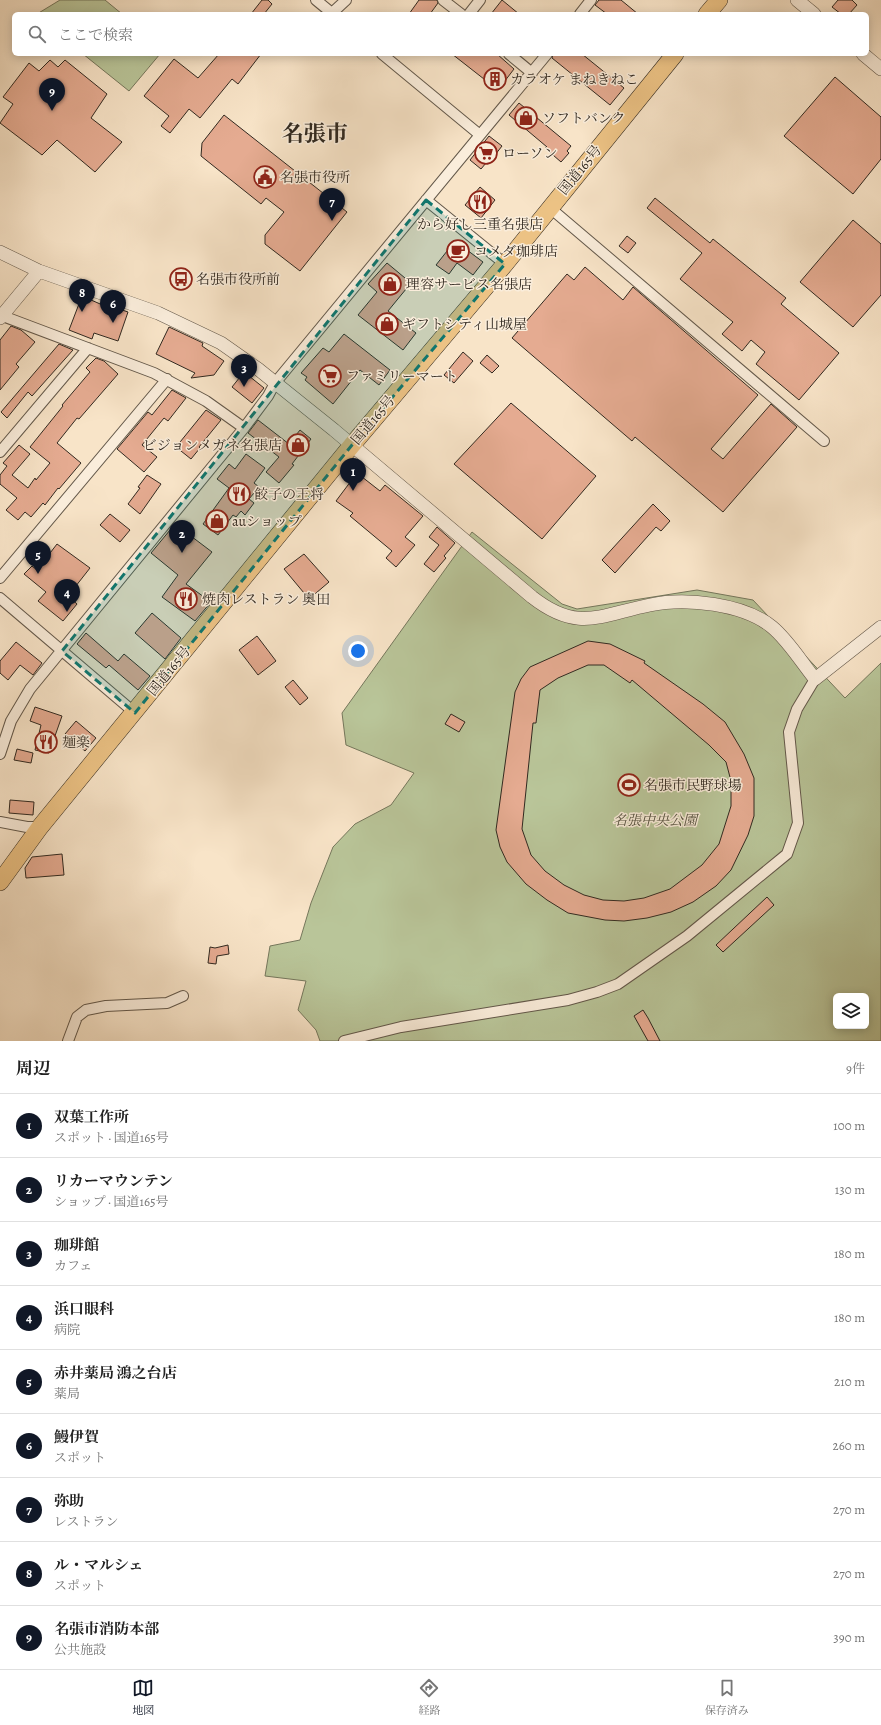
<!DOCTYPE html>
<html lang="ja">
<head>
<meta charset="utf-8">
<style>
  :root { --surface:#fff; --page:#f6f6f6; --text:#222; --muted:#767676; --line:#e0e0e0; --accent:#111827 }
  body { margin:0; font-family:Alegreya,"Noto Serif JP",serif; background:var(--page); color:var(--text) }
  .controls { position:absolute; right:12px; bottom:12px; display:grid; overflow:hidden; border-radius:6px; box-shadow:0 2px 10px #0003 }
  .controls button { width:36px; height:36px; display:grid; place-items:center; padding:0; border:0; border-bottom:1px solid var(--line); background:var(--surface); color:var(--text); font:20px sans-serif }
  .you { position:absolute; left:358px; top:651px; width:14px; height:14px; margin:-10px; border:3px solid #fff; border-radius:50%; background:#1a73e8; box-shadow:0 0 0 6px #1a73e833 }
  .badge { display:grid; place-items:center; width:26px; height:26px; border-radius:50%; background:var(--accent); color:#fff; font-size:13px; font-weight:700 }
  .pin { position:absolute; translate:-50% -33px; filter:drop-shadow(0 1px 2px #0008) }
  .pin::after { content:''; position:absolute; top:21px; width:14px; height:12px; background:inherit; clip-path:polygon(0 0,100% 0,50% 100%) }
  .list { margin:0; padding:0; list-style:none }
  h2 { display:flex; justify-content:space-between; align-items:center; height:52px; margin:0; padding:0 16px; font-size:17px }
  h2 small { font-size:13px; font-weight:400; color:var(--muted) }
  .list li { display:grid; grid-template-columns:26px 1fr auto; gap:12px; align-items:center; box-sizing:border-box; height:64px; padding:0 16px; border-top:1px solid var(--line) }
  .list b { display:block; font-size:15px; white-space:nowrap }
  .list p { margin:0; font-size:13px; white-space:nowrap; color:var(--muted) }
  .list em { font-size:13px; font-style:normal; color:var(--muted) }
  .icon { flex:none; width:22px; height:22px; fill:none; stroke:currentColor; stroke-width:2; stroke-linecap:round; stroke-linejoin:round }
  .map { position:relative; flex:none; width:881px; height:1041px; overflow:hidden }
  .search { position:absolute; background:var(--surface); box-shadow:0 2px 10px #0003; left:12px; right:12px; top:12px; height:44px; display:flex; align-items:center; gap:10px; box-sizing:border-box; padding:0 14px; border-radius:6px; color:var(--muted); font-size:15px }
  .sheet { height:628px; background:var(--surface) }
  nav { display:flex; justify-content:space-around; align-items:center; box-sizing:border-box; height:56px; border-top:1px solid var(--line); background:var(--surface); font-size:11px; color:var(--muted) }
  nav a { display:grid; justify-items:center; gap:2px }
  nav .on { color:var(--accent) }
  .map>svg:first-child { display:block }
  .green { fill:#b9c599; stroke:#75775c; fill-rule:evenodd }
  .building { fill:#e5ab91; stroke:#312920; fill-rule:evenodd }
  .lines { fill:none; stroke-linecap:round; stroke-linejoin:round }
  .minor-casing { stroke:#63584a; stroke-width:12 }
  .tertiary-casing { stroke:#63584a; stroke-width:14 }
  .trunk-casing { stroke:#312920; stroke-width:18 }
  .minor { stroke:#faeddb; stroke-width:10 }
  .tertiary { stroke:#faeddb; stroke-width:13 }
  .trunk { stroke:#ecc284; stroke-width:17 }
  .marked { fill:#0f766e; fill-opacity:0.2; stroke:#0f766e; stroke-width:3; stroke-dasharray:8 5; stroke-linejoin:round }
  .labels { text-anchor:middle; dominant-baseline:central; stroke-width:3; stroke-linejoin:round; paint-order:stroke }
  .poi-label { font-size:14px; fill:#312920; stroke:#faeddb; text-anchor:start }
  .street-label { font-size:14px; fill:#312920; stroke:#faeddb }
  .park-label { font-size:14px; font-style:italic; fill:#53503e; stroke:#faeddb }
  .town-label { font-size:22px; font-weight:bold; fill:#312920; stroke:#faeddb }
</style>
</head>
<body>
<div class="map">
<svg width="881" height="1041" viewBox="0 0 881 1041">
  <rect width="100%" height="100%" fill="#f8e4c8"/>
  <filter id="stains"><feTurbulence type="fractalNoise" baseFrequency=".005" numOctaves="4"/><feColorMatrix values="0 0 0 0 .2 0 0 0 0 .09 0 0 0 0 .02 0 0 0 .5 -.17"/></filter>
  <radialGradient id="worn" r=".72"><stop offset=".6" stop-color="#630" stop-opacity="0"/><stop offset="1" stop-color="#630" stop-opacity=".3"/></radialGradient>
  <!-- green -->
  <path class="green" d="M 60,0 L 105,0 L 122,14 L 37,14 Z
    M 83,54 L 160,54 L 129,91 Z
    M 472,532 L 562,604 L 577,609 L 697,590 L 753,600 L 845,698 L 881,663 L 881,1041 L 320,1041 L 316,1030 L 298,1010 L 306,981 L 265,976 L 270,946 L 300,940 L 311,903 L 333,847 L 355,824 L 391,805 L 414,773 L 346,745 L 342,713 ZM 836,996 L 866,996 L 866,1026 L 836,1026 Z"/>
  <!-- building -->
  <path class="building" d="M 262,0 L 268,0 L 272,4 L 264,14 L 251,14 Z
    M 419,0 L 437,0 L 438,3 L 430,14 L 409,14 Z
    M 502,0 L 519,14 L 491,14 Z
    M 599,0 L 621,0 L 638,14 L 607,14 L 595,5 Z
    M 838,0 L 852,0 L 857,5 L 849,14 L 841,14 L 832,7 Z
    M 219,54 L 261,54 L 238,84 L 232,79 L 200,118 L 189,109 L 170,133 L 161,126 L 169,116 L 144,96 L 174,59 L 198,78 Z
    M 452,54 L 497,54 L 514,69 L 498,90 Z
    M 553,54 L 582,54 L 624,88 L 610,105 L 552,58 Z
    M 50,60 L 58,67 L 65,60 L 107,94 L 91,118 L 122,142 L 95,172 L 57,140 L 42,155 L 0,123 L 13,104 L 3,97 L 29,63 L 39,71 Z
    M 835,77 L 881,117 L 881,159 L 853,194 L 784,136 Z
    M 519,103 L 571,146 L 567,151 L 569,153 L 561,162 L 545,148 L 547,147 L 509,115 Z
    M 224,115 L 347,212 L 300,271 L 265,244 L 265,235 L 284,212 L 266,198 L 261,204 L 201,156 L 202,143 Z
    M 489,136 L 502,146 L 488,164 L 486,163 L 481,169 L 470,160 Z
    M 480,187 L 495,200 L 481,218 L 465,205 Z
    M 655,198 L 710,243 L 713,239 L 786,298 L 781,304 L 839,353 L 799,400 L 756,364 L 765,352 L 751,340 L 742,351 L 722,334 L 733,322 L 680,279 L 702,253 L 647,208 Z
    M 853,220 L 881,244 L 881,295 L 853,327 L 800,282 Z
    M 627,236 L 636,243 L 628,253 L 619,246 Z
    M 455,241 L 483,262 L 473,275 L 457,263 L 449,274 L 436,265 Z
    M 387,263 L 411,283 L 388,311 L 416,333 L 403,350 L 358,315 L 377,292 L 368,284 Z
    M 585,267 L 623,300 L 633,287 L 758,395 L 711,449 L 723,459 L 771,404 L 797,427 L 723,512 L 635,437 L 632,441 L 512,338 L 567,274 L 574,280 Z
    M 82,296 L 107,307 L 108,305 L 128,312 L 118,341 L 94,333 L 92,339 L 69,330 Z
    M 11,326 L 21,330 L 35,342 L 16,364 L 19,367 L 0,390 L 0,340 Z
    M 169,327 L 203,343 L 202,346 L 224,361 L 214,375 L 191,378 L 195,373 L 156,354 Z
    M 344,334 L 390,370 L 379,385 L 360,370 L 333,404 L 305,380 L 307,377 L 301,373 L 323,348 L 329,352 Z
    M 59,344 L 73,350 L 32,396 L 28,392 L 7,418 L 1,412 Z
    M 463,352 L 473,361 L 454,383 L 444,375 Z
    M 487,355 L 499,366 L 492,373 L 480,363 Z
    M 96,358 L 104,361 L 118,374 L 79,419 L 77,418 L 57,443 L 81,463 L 59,489 L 58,488 L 45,505 L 43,503 L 31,517 L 25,512 L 18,520 L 6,510 L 17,498 L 0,484 L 0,475 L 7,466 L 3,463 L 19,445 L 30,454 L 12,475 L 28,488 L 35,478 L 36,480 L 50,463 L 30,447 L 63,406 L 62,405 L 90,372 L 86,368 Z
    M 244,372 L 264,388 L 252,403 L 232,387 Z
    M 172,390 L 186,398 L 168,421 L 164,418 L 142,445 L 157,457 L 144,472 L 117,449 L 148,412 L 152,415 Z
    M 511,403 L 596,476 L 542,539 L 454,464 Z
    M 206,410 L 221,420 L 199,447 L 200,448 L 191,459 L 176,447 Z
    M 258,420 L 289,444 L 300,430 L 311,439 L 292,464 L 294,465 L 279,483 L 266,472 L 279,457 L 248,433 Z
    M 246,454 L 265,468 L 254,483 L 259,487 L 249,499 L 254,503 L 245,515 L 241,511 L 236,517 L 233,515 L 218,535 L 203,524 L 229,488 L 217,479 L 229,464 L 235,469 Z
    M 357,473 L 380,491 L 385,485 L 423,516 L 405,537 L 415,545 L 396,567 L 386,558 L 392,551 L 350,516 L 353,513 L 336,501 Z
    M 147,475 L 161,484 L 140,514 L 128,504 L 140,488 L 138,487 Z
    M 653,504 L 670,521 L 661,531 L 656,527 L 615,573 L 602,560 Z
    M 110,514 L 130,530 L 120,542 L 100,525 Z
    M 175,524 L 212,552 L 186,584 L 211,602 L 195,621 L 162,597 L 178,575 L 151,553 Z
    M 437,527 L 455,543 L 444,556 L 446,558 L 434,572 L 424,564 L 439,545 L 429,537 Z
    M 57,544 L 90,568 L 68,596 L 77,604 L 63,621 L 38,601 L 46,592 L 24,574 L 32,566 L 37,570 Z
    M 304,554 L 329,582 L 309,599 L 284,569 Z
    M 152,613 L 181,638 L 165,659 L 135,633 Z
    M 86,633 L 118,661 L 124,654 L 150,676 L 138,690 L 109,665 L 106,668 L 77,644 Z
    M 257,636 L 276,661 L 258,675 L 239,650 Z
    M 588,641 L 610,644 L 645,661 L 644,663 L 703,704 L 725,722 L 744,754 L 754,778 L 754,816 L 748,835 L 731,870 L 716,886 L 693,902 L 671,912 L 647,918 L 624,921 L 605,920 L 568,913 L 547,900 L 526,884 L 507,862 L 500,847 L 496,830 L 515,692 L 521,679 L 530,667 ZM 588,665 L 604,665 L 630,683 L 632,680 L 709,745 L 726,762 L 731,781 L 731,806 L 719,844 L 702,865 L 670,889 L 644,898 L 624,901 L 603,900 L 584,895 L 564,885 L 545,871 L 531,855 L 522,829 L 533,723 L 536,723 L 540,690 L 558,678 Z
    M 16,642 L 42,663 L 33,675 L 20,665 L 8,680 L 0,673 L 0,661 Z
    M 293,680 L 308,698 L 300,705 L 285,687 Z
    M 35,707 L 62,716 L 49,753 L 35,750 L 41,725 L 30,721 Z
    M 451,714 L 465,722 L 459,732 L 445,724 Z
    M 76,721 L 96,738 L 85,751 L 65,734 Z
    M 17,749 L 33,753 L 31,763 L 14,760 Z
    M 10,800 L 34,802 L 33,815 L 9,813 Z
    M 62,854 L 64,875 L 26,878 L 25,868 L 32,857 Z
    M 767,897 L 774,905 L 723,952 L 716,945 Z
    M 228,945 L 229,954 L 217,956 L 216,964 L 208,963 L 210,947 L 215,948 Z
    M 643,1010 L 648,1018 L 660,1041 L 648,1041 L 634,1016 Z"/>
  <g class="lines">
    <!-- minor casing -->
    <g class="minor-casing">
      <path id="minor" d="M 316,0 L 333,14
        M 443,0 L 461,14
        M 332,13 L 346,0
        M 469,14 L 480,0
        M 580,14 L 591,0
        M 382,54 L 480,135
        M 509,54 L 532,73
        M 426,200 L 505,264
        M 549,207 L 824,441
        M 0,315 L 154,373 L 206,401 L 244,428
        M 0,452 L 88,348
        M 0,578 L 167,379
        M 0,598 L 135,713
        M 0,754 L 11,721 L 30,689 L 244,428 L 268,396 L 275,383 L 547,54
        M 0,822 L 27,827 L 40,827
        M 68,1041 L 77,1017 L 86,1010 L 106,1006 L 167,1003 L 183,996
        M 344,1041 L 401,1027 L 568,1000 L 597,992 L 618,984 L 687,936 L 787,854 L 798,823 L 789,732 L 797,709 L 815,679"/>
    </g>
    <!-- tertiary casing -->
    <g class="tertiary-casing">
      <path id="tertiary" d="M 797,0 L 814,14
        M 863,54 L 881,69
        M 0,252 L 39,271 L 158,313 L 221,343 L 258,369 L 334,430 L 532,597 C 578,633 600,615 650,605 C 686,597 744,604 772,627 C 788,640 802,663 815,679 L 881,627
        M 0,318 L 39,271"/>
    </g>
    <!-- trunk casing -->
    <g class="trunk-casing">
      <path id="trunk" d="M 707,14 L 719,0
        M 0,882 L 40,827 L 352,445 L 505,264 L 675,54"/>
    </g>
    <!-- minor -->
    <use href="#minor" class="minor"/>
    <!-- tertiary -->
    <use href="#tertiary" class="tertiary"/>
    <!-- trunk -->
    <use href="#trunk" class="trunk"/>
  </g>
  <!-- marked area -->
  <path class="marked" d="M 426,200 L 505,264 L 352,445 L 135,713 L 62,651 Z"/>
  <!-- icons -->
  <defs>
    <g id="building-ring" transform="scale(1.15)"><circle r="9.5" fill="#faeddb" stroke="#8f2418" stroke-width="1.5"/><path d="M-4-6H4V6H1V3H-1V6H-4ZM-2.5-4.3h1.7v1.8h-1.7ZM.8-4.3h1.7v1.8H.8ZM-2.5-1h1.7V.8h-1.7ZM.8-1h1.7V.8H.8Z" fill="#8f2418"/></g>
    <g id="shop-ring" transform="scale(1.15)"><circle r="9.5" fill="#faeddb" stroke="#8f2418" stroke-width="1.5"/><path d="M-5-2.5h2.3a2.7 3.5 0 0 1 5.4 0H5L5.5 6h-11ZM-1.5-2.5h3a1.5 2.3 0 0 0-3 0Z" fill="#8f2418"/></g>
    <g id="supermarket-ring" transform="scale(1.15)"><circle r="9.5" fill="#faeddb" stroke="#8f2418" stroke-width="1.5"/><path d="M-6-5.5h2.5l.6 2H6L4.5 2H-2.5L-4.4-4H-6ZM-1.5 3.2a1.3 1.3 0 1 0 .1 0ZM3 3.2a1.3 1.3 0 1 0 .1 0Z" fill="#8f2418"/></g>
    <g id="civic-ring" transform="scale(1.15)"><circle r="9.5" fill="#faeddb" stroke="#8f2418" stroke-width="1.5"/><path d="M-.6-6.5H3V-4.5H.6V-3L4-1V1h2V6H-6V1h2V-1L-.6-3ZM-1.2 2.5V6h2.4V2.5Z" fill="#8f2418"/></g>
    <g id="restaurant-ring" transform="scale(1.15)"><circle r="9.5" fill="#faeddb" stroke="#8f2418" stroke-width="1.5"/><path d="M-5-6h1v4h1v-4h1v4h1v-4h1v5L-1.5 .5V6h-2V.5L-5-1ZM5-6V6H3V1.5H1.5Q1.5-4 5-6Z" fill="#8f2418"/></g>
    <g id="cafe-ring" transform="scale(1.15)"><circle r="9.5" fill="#faeddb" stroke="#8f2418" stroke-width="1.5"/><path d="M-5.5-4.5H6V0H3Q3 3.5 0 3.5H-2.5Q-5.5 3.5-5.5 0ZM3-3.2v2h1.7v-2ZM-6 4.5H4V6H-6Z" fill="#8f2418"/></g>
    <g id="bus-ring" transform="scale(1.15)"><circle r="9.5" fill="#faeddb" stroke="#8f2418" stroke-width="1.5"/><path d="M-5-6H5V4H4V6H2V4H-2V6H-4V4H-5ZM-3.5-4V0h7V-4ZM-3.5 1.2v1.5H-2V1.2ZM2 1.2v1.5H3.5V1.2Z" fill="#8f2418"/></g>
    <g id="stadium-ring" transform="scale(1.15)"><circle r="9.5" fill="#faeddb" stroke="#8f2418" stroke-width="1.5"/><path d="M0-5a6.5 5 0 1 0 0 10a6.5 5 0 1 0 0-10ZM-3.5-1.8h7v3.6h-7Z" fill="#8f2418"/></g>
  </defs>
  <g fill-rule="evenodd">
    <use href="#building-ring" x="495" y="79"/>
    <use href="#shop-ring" x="526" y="118"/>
    <use href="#supermarket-ring" x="486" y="153"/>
    <use href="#civic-ring" x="265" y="177"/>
    <use href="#restaurant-ring" x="480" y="202"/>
    <use href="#cafe-ring" x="458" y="251"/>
    <use href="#bus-ring" x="181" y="279"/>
    <use href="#shop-ring" x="390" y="284"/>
    <use href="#shop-ring" x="387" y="324"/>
    <use href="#supermarket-ring" x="330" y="376"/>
    <use href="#shop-ring" x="298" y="445"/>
    <use href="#restaurant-ring" x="239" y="494"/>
    <use href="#shop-ring" x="217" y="521"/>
    <use href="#restaurant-ring" x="186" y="599"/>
    <use href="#restaurant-ring" x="46" y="742"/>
    <use href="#stadium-ring" x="629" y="785"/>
  </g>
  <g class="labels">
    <!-- poi labels -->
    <g class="poi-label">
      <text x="510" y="79">カラオケ まねきねこ</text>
      <text x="542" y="118">ソフトバンク</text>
      <text x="502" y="153">ローソン</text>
      <text x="280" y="177">名張市役所</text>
      <text x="480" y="224" text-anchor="middle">から好し三重名張店</text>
      <text x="474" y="251">コメダ珈琲店</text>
      <text x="196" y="279">名張市役所前</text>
      <text x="406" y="284">理容サービス名張店</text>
      <text x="402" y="324">ギフトシティ山城屋</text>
      <text x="346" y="376">ファミリーマート</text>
      <text x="282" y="445" text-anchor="end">ビジョンメガネ名張店</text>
      <text x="254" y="494">餃子の王将</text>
      <text x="232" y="521">auショップ</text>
      <text x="202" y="599">焼肉レストラン 奥田</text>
      <text x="62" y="742">麺楽</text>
      <text x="644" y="785">名張市民野球場</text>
    </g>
    <!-- street labels -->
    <g class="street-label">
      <text transform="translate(580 170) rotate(-51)">国道165号</text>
      <text transform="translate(373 420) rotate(-50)">国道165号</text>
      <text transform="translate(169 671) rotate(-51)">国道165号</text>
    </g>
    <!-- park labels -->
    <g class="park-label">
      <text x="655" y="820">名張中央公園</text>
    </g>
    <!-- town labels -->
    <g class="town-label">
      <text x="315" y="134">名張市</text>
    </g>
  </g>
  <rect width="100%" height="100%" filter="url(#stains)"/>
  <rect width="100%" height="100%" fill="url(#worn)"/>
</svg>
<div class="controls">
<button><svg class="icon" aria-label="layers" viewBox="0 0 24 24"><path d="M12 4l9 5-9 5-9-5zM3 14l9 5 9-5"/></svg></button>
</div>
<div class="you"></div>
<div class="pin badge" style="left:353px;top:491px">1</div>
<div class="pin badge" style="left:182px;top:553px">2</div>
<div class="pin badge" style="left:244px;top:387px">3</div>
<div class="pin badge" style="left:67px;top:612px">4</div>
<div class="pin badge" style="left:38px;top:574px">5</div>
<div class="pin badge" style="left:113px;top:323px">6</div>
<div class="pin badge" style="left:332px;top:221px">7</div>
<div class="pin badge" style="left:82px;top:312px">8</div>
<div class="pin badge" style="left:52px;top:111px">9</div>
<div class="search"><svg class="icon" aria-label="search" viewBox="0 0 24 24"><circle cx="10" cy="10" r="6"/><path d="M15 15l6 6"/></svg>ここで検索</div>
</div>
<section class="sheet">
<h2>周辺<small>9件</small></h2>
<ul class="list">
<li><span class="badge">1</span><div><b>双葉工作所</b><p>スポット · 国道165号</p></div><em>100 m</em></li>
<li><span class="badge">2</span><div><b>リカーマウンテン</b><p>ショップ · 国道165号</p></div><em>130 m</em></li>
<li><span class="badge">3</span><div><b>珈琲館</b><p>カフェ</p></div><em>180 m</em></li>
<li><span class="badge">4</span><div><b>浜口眼科</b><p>病院</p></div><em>180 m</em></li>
<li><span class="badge">5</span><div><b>赤井薬局 鴻之台店</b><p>薬局</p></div><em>210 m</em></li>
<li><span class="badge">6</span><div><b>鰻伊賀</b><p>スポット</p></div><em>260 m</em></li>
<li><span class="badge">7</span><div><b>弥助</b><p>レストラン</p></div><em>270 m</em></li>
<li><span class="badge">8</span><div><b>ル・マルシェ</b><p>スポット</p></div><em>270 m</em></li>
<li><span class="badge">9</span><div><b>名張市消防本部</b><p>公共施設</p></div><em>390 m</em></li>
</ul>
</section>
<nav>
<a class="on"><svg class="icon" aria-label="map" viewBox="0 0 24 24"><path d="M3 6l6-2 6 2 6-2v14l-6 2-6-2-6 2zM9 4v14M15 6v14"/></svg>地図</a>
<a><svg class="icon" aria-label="directions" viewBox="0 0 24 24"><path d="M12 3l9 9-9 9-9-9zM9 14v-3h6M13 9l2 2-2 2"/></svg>経路</a>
<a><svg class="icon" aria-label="saved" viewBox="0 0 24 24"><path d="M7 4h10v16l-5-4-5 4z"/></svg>保存済み</a>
</nav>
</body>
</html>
